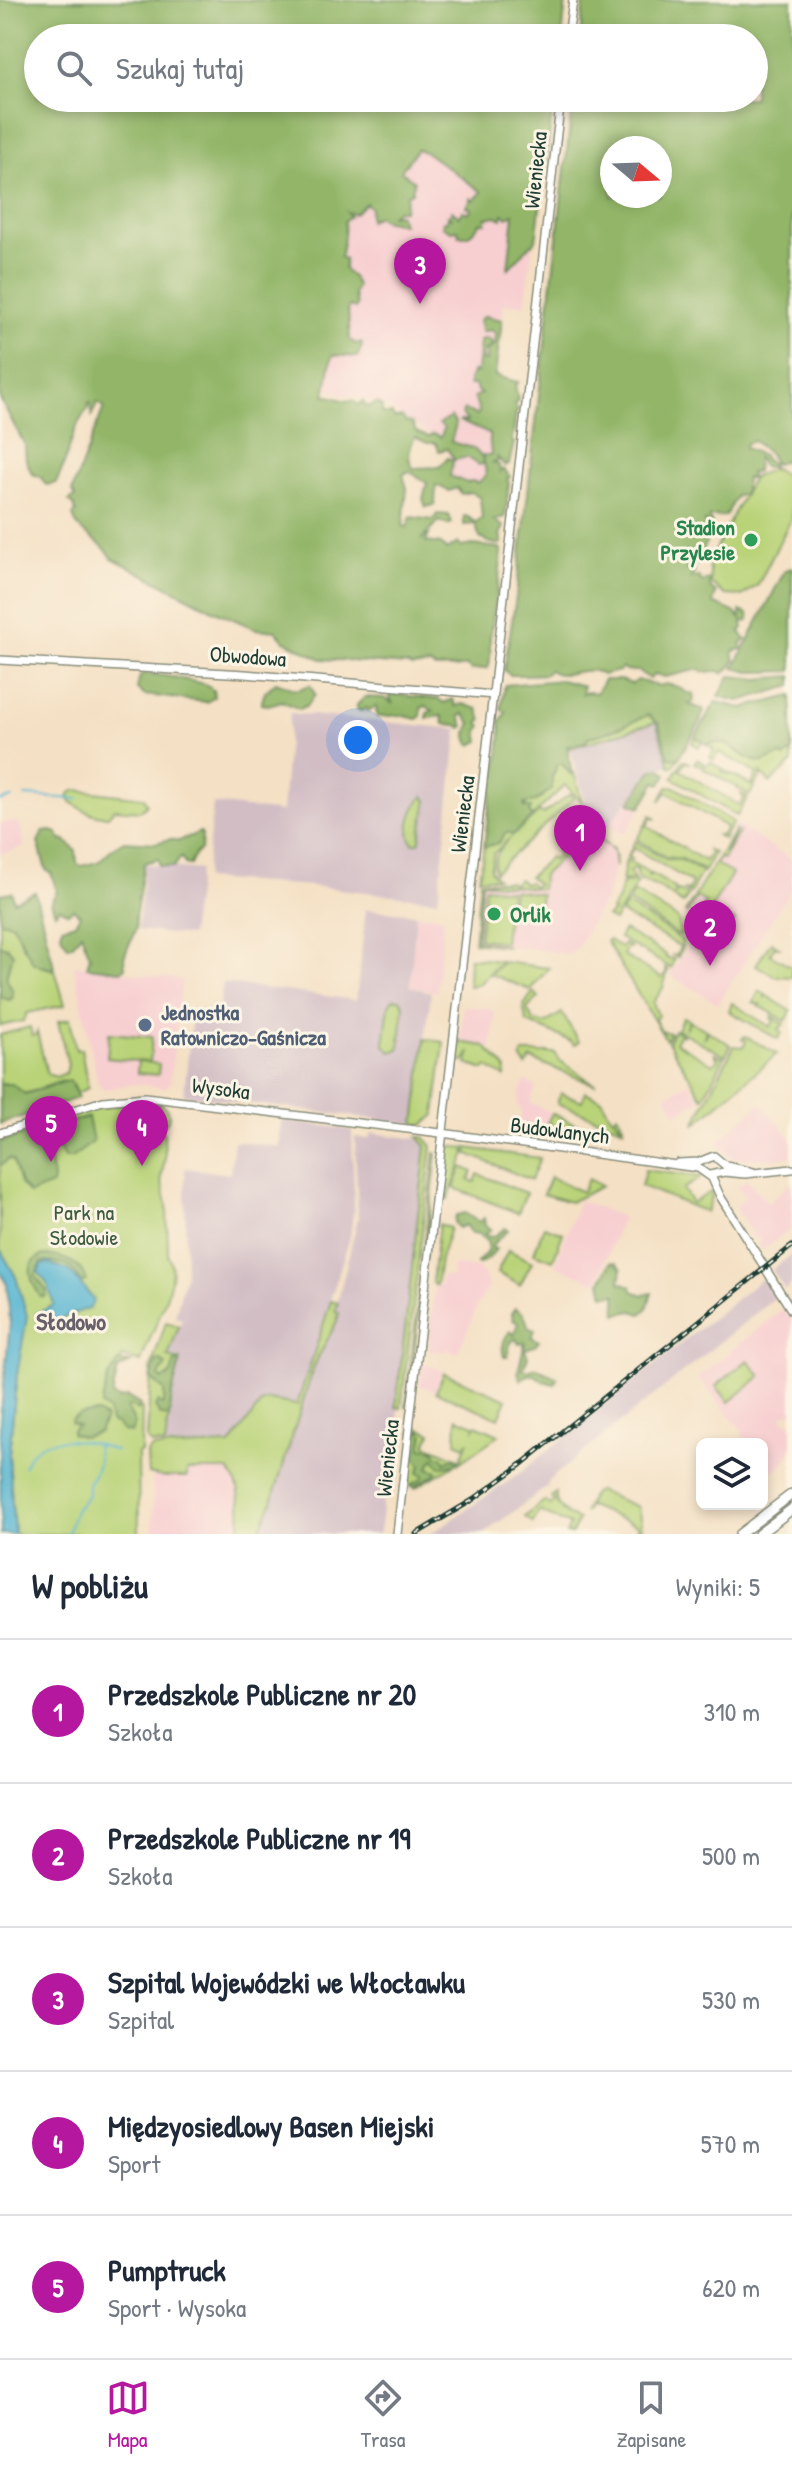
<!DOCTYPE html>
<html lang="pl">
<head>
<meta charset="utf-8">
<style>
  :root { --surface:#fff; --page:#f2f2f3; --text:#1f2937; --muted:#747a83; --line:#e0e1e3; --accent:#b5179e }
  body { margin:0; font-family:"Patrick Hand",sans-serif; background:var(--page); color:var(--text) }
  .controls { position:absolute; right:24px; bottom:24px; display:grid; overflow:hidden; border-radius:12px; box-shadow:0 4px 12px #0003 }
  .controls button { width:72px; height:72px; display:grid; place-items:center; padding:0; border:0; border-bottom:2px solid var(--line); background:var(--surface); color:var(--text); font:40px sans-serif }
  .compass { position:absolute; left:600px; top:136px; width:72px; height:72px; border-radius:50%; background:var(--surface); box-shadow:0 4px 12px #0003; rotate:109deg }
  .you { position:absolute; left:358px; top:740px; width:28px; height:28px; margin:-20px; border:6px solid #fff; border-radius:50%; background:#1a73e8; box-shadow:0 0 0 12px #1a73e833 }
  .badge { display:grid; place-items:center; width:52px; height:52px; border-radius:50%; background:var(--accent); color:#fff; font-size:26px; font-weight:700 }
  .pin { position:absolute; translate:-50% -66px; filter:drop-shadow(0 2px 4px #0008) }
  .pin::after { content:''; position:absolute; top:42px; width:28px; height:24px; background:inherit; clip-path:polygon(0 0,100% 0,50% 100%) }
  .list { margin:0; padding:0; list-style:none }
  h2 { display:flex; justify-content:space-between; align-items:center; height:104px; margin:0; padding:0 32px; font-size:34px }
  h2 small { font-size:26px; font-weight:400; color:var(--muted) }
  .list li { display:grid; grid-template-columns:52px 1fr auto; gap:24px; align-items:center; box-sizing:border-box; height:144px; padding:0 32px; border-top:2px solid var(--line) }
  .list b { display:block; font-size:30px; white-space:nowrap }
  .list p { margin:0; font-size:26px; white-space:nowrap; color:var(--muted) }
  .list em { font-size:26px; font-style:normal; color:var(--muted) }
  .icon { flex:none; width:44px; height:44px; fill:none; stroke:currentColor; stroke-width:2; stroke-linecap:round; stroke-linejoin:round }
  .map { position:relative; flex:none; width:792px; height:1534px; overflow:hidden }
  .search { position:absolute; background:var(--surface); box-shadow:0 4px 12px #0003; left:24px; right:24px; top:24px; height:88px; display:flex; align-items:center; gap:20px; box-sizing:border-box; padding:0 28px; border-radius:44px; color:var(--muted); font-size:30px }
  .sheet { height:824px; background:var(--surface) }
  nav { display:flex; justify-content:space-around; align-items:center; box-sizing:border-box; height:112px; border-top:2px solid var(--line); background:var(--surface); font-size:22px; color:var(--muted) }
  nav a { display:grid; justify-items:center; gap:4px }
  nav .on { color:var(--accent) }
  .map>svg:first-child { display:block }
  .built { fill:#f7cfd0 }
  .industrial { fill:#d2bdc5 }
  .green { fill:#b9d378; stroke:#6c8856; stroke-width:2 }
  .forest { fill:#92b568; stroke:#58794e; stroke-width:2; fill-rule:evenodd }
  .water { fill:#53b4d2; stroke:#397883; stroke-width:2 }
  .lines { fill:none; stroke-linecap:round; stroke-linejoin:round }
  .stream { stroke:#53b4d2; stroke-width:2 }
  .tertiary-casing { stroke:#8a8e7c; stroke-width:10 }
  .primary-casing { stroke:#8a8e7c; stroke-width:12 }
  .tertiary { stroke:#fff; stroke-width:7 }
  .primary { stroke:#fff; stroke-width:9 }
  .rail-casing { stroke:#1f3d34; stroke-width:5 }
  .rail { stroke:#fcf5e5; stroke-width:2; stroke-dasharray:6; stroke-linecap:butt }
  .leisure-dot { fill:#2e9e5b; stroke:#fcf5e5; stroke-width:3 }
  .service-dot { fill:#5c6f8a; stroke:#fcf5e5; stroke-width:3 }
  .labels { text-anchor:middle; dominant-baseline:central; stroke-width:6; stroke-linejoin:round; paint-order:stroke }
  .street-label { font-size:22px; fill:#1f3d34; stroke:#fcf5e5 }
  .leisure-label { font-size:22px; font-weight:bold; fill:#27864d; stroke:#fcf5e5; text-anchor:end }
  .service-label { font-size:22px; font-weight:bold; fill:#4e5e75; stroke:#fcf5e5; text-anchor:start }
  .park-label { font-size:22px; fill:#3e5b42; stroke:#fcf5e5 }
  .neighbourhood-label { font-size:24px; font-weight:bold; fill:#67606a; stroke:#fcf5e5 }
</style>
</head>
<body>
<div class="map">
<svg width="792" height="1534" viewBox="0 0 792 1534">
  <rect width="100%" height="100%" fill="#fcf5e5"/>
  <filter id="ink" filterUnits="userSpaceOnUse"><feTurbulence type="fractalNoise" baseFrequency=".0125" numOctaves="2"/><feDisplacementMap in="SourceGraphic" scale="16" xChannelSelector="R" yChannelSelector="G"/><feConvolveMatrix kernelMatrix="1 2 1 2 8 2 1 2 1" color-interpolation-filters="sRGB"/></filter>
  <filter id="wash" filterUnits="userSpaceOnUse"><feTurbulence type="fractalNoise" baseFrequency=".006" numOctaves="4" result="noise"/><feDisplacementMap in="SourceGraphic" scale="32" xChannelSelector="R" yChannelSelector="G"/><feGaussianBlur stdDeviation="1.8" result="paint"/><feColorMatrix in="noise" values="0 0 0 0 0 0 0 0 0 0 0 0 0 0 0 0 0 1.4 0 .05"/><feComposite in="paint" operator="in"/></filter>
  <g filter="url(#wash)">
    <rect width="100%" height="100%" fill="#f4e0c4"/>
    <!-- built -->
    <path class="built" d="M 548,124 L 525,305 L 504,304 L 489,425 L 498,486 L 446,482 L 450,448 L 386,406 L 327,389 L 355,144 Z
      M 626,802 L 641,807 L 625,834 L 608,827 Z
      M 19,822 L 25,847 L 0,854 L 0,823 Z
      M 737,825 L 792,860 L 792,888 L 718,1004 L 670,975 L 699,926 L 682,916 Z
      M 587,833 L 613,849 L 616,859 L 607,896 L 576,949 L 569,954 L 476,941 L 482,882 L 541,889 L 542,875 Z
      M 416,914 L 444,917 L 437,992 L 410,986 Z
      M 74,965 L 182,980 L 170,1082 L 166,1088 L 136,1084 L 103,1089 L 98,1083 Z
      M 464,1006 L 491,1009 L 495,1016 L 491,1048 L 460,1042 Z
      M 525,1081 L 536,1086 L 530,1103 L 550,1112 L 546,1122 L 552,1124 L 550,1129 L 562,1132 L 561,1136 L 515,1132 L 522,1111 L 518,1104 L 519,1095 Z
      M 689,1082 L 700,1100 L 676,1114 L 666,1096 Z
      M 761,1103 L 792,1140 L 792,1157 L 766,1159 L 732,1158 L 718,1141 Z
      M 747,1179 L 768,1203 L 790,1183 L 792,1185 L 792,1228 L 763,1250 L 758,1243 L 761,1240 L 758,1236 L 755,1239 L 735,1207 L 746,1197 L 738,1187 Z
      M 579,1200 L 622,1217 L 597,1283 L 555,1265 Z
      M 452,1265 L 478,1268 L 484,1275 L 489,1288 L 478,1304 L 458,1353 L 447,1349 L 443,1352 L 428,1350 L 435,1285 L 440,1285 L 442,1276 L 452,1277 Z
      M 784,1308 L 792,1321 L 792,1411 L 781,1416 L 783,1420 L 792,1424 L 792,1447 L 787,1458 L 776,1471 L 762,1465 L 762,1444 L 742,1444 L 743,1431 L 698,1378 Z
      M 422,1363 L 442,1370 L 435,1391 L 420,1386 Z
      M 187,1470 L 228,1470 L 233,1474 L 239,1490 L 240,1534 L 153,1534 L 153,1476 L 186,1477 Z"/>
    <!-- industrial -->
    <path class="industrial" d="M 290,713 L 458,729 L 438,900 L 311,886 L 205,879 L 213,804 L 282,812 Z
      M 656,722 L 669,765 L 651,771 L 630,803 L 626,802 L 608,827 L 601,824 L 590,809 L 585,807 L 583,793 L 570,748 Z
      M 145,864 L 199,870 L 190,936 L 138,930 Z
      M 366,909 L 416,914 L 410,986 L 431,992 L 415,1124 L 184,1095 L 192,1016 L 218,1018 L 223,983 L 356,1000 Z
      M 282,1120 L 352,1130 L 354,1205 L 350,1237 L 297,1405 L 269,1400 L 230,1445 L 165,1448 L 172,1393 L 181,1361 L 168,1357 L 182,1319 L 175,1317 L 186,1272 L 185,1168 L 230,1174 L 234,1141 L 279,1147 Z
      M 372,1133 L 418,1139 L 426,1145 L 396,1406 L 399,1407 L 396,1434 L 393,1434 L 386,1499 L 383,1500 L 379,1534 L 258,1534 L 271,1505 L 314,1366 L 337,1321 L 335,1312 L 358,1218 L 355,1137 L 368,1139 Z
      M 792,1254 L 792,1284 L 785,1290 L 772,1270 Z
      M 765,1276 L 777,1296 L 549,1480 L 547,1487 L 483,1534 L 430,1534 L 515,1477 Z"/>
    <!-- green -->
    <path class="green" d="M 774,469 L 792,478 L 792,517 L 758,585 L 742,596 L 725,595 L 711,583 L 709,562 L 750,482 L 756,475 Z
      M 648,715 L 659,725 L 671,758 L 678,759 L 672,767 L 670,766 L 656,722 L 567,749 L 571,744 L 585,742 L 588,737 L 601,734 Z
      M 695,737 L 707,743 C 733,737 740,762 762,762 C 768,761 775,756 781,755 L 784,758 L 792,751 L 792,763 L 770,783 L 760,772 L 761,776 L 755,785 L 752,784 L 757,774 L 719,752 L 713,760 L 710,757 L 714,749 L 702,742 L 699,747 L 692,743 Z
      M 697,759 L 707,765 L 710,762 L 723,769 L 723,773 L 726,771 L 727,774 L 729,773 L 754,787 L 750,795 L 704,769 L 704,766 L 694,763 Z
      M 683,760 L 690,763 L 685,762 L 680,770 L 739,805 L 744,798 L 741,794 L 748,797 L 737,816 L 673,778 Z
      M 558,764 L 562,764 L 570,774 L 574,772 L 582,802 L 565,785 L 532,817 L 524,804 L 534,802 L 552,789 L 552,777 Z
      M 673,786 L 733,822 L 723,839 L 717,835 L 722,835 L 726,827 L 667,792 L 660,801 L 668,787 Z
      M 76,790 L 144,798 L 147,804 L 140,811 L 114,809 L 108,816 C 93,817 80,809 69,800 L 69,794 Z
      M 570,794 L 574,798 L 495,872 C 488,849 524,827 539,812 L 543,814 Z
      M 424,796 L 427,801 L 420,839 L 419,843 L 413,843 C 404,830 413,806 424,796 Z
      M 651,815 L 656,819 L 651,818 L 647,826 L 705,861 L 710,854 L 708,850 L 714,853 L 704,871 L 682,859 L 666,857 L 637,839 Z
      M 588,821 L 592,825 L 590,828 C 602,842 619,848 615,867 L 613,849 L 587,833 L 543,875 L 541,889 L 482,882 L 476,941 L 508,946 L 474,942 L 480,881 L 509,881 L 513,884 L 519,879 L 524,884 L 528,882 L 534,887 L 537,884 L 529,877 L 550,857 L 553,860 L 558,855 L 556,851 L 584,824 L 589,827 Z
      M 735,830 L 736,831 L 724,853 L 740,831 L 723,859 L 720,858 L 716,864 L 732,874 L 712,907 L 735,921 L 726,936 L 697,918 L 706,903 L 697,897 L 687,913 L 685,912 Z
      M 506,832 L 514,834 L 494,853 L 490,870 L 497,878 L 479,878 L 484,847 L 498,843 Z
      M 635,841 L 665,859 L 681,860 L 702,872 L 690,894 L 683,890 L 688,891 L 692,883 L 634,848 L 629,855 L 632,860 L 627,857 Z
      M 626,860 L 650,873 L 648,877 L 652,874 L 676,889 L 675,894 L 679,891 L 688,896 L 683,904 L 661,889 L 637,878 L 637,869 L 632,869 L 630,872 L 634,880 L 622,881 Z
      M 638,882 L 614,921 L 607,917 L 613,912 L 611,910 L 618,899 L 622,883 Z
      M 485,887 L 510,890 L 504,942 L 479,939 Z
      M 513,890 L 541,894 L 539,908 L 511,905 Z
      M 634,892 L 678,919 L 681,935 L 678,935 L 629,902 Z
      M 626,904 L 682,940 L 682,948 L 678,957 L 671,955 L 676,956 L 680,947 L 621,913 Z
      M 0,921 L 13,924 L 18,931 L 22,945 L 40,966 L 55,970 L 65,1005 L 27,1013 L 24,1021 L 0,1026 L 0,997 L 11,960 L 7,947 L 0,945 Z
      M 624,930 L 666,955 L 666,958 L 674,959 L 671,968 L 619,938 Z
      M 609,940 L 621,948 L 624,944 L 631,948 L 627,947 L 623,955 L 662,978 L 667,971 L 664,967 L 668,970 L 663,988 L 653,1003 L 658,1015 L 655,1020 L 661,1031 L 670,1033 L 666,1040 L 606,941 Z
      M 771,942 L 779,947 L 774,947 L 770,954 L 792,967 L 792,977 L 774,976 L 756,965 Z
      M 469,958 L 474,958 L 501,961 L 479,984 L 468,986 Z
      M 503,962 L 549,968 L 530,990 L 490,974 Z
      M 760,991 L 766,995 L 764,998 L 767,996 L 791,1011 L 786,1021 L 760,1006 L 761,1004 L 759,1005 L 753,1002 Z
      M 533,992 L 539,997 L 527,1009 L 533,1020 L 544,1024 L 562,1013 L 579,1042 L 574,1045 L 571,1041 L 527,1022 L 523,1007 Z
      M 393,999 L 400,999 L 404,1006 L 399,1049 L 391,1052 L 384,1044 L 389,1005 Z
      M 732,1003 L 770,1027 L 774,1021 L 771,1018 L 772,1016 L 784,1024 L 778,1030 L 782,1033 L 778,1039 L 729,1011 Z
      M 683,1017 L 689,1020 L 685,1029 L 690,1021 L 706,1030 L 703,1039 L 708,1031 L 731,1045 L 725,1056 L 677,1029 Z
      M 70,1019 L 76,1050 L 81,1049 L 88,1088 L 77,1093 L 74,1085 L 62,1081 L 24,1094 L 5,1083 L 0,1084 L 0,1035 L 30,1027 L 32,1036 L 36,1035 L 37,1032 L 47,1074 L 56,1077 L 66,1073 L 68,1065 L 58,1021 Z
      M 674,1030 L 684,1035 L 679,1035 L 675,1042 L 713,1064 L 718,1060 L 715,1054 L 724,1058 L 703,1098 L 668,1042 Z
      M 109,1033 L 152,1037 L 150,1062 L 139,1061 L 159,1064 L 158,1075 L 137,1073 L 138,1061 L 107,1058 Z
      M 745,1036 L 777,1054 L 694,1125 L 734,1046 L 743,1047 L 746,1041 L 742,1039 Z
      M 425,1039 L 444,1042 L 435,1115 L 424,1125 L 415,1124 Z
      M 460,1042 L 485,1046 L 506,1068 L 505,1077 L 487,1067 L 484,1070 L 467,1064 L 470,1052 L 464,1062 L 457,1061 Z
      M 523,1053 L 555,1053 L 559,1060 L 596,1085 L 531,1059 L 526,1066 L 521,1057 Z
      M 585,1092 L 601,1099 L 611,1116 L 613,1118 L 617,1114 L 624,1126 L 614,1119 L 624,1129 L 557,1103 L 561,1093 L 582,1101 Z
      M 138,1100 L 163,1103 L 122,1102 L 92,1108 L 141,1103 L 144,1106 L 144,1134 L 153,1134 L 153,1131 L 164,1133 L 165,1158 L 161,1178 L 167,1204 L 168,1256 C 183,1275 148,1338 141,1362 L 122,1357 L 109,1400 L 142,1409 L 141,1452 L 138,1453 L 139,1534 L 14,1534 L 9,1454 L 17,1375 L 27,1316 L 16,1277 L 0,1249 L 0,1139 L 64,1118 L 0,1136 L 108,1103 Z
      M 152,1104 L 163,1105 L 169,1112 L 169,1119 L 161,1128 L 150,1126 L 149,1107 Z
      M 552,1113 L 579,1126 L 585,1127 L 583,1133 L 577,1135 L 572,1131 L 571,1137 L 561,1136 L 561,1132 L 550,1129 L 551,1124 L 547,1123 Z
      M 418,1137 L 424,1137 L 432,1146 L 401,1408 L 396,1407 L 426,1146 Z
      M 450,1146 L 464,1148 L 466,1153 L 448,1199 L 442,1197 L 447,1148 Z
      M 467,1148 L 540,1158 L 531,1180 L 468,1154 Z
      M 435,1153 L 437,1154 L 408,1405 L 406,1408 Z
      M 462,1167 L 473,1172 L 469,1180 L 475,1182 L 478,1174 L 526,1193 L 518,1213 L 454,1188 Z
      M 645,1170 L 702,1177 L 683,1189 L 692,1203 L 711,1192 L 712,1196 L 706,1212 L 641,1186 Z
      M 550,1177 L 582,1192 L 588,1179 L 602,1186 L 570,1202 L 543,1194 Z
      M 439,1224 L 450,1228 L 440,1259 L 436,1285 L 434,1285 L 432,1282 Z
      M 544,1226 L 563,1233 L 553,1260 L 534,1253 Z
      M 508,1250 L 532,1262 L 520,1285 L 497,1273 Z
      M 331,1301 L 338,1303 L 335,1312 L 339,1313 L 337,1321 L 314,1366 L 271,1505 L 258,1534 L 240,1534 C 240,1513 244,1486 228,1470 L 187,1470 L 187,1477 L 163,1477 L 148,1474 L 147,1453 L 152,1448 L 230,1445 L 262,1402 L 269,1400 L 297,1405 Z
      M 166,1322 L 179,1326 L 168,1357 L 181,1360 L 172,1393 L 165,1445 L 151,1444 L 147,1440 L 151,1368 Z
      M 748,1360 L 761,1376 L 729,1402 L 716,1386 Z
      M 444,1373 L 507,1399 L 499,1418 L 436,1392 Z
      M 457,1418 L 474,1425 L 474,1428 L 476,1425 L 499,1435 L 459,1463 L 468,1441 L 465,1446 L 456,1442 Z
      M 416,1427 L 431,1433 L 426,1445 L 459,1459 L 456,1464 L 415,1488 L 408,1484 Z
      M 598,1491 L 638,1507 L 643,1534 L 636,1534 L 639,1526 L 589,1506 L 584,1513 L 593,1493 Z
      M 556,1493 C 554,1506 567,1515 578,1520 L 572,1534 L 566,1534 L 570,1525 L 539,1511 L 533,1523 L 525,1517 L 544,1501 L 550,1505 L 554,1502 L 551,1497 Z"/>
    <!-- forest -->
    <path class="forest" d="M 0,0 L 566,0 L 562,38 L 38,38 L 38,98 L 554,98 L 536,240 L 508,269 L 514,214 L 507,217 L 503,214 L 502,219 L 496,216 L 486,218 L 486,223 L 481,222 C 475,229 470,239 459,235 L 458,230 L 451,231 L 442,226 L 443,221 L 447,222 L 448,215 L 452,219 L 450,214 L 452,210 L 458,216 L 463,211 L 468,213 L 472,209 L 467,207 L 471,198 L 473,201 L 482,192 L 427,153 L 417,149 L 401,171 L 414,181 L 412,192 L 407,194 L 404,210 L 397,210 L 391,215 L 399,214 L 403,224 L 383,220 L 377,216 L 369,220 L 370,208 L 366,203 L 354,214 L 347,212 L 350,216 L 344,221 C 346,230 342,250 340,257 L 345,259 L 344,269 L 353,278 L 357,286 L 354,294 L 357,306 L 355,309 L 350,306 L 348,308 L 350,340 L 356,344 L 361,342 L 362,346 L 357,357 L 332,355 L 325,395 L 347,401 L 352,400 L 359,405 L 363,401 L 366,407 L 378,403 L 382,407 L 382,414 L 392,414 L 394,418 L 402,417 L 406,422 L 412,423 L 416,432 L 428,437 L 433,434 L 441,437 L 444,428 L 439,424 L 451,417 L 456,424 L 451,442 L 473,448 L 484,459 L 483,464 L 479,465 L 467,457 L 455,460 L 447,449 L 439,451 L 436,443 L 427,443 L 415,437 C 410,446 406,458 413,468 L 439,467 L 448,458 L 453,460 L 450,476 L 467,483 L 473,481 L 478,483 L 486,475 L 483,455 L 491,455 L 489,434 L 459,421 L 467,421 L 462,414 L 464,410 L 477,415 L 479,412 L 474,397 L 481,394 L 477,391 L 475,385 L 469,385 L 469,380 L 474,371 L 477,373 L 480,340 L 486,338 L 493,343 L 482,353 L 482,361 L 486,361 L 486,351 L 497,343 L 494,339 L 496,334 L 490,330 L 482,332 L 479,320 L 485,316 L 502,320 L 495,376 L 518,382 L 515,385 L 518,400 L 514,405 L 518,410 C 512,417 517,432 511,439 L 514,443 L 509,464 L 505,466 L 496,456 L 498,461 L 493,463 L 499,465 L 500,472 L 504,469 L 510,477 L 507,479 L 509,483 L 505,517 L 494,520 L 504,527 L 500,534 L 502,543 C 495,546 487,541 480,538 L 475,524 L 464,525 L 464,516 L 468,517 L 476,523 L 482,518 L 480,498 L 471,492 L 461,494 L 457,488 L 449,491 L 436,485 L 435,505 L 426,507 L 423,499 L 427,483 L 409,471 L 403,475 L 407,488 L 403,526 L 407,527 L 411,517 L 433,520 L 437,514 L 449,515 L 452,523 L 448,525 L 439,521 L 421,540 L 429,535 L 426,542 L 441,544 L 447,550 L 458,543 L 461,547 L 473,545 L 500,548 L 501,550 C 501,578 495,604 491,631 C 488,643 493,656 488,668 L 471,670 L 467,666 C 456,669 446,667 435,668 L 431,665 L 412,667 L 408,665 L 321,659 L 285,641 L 276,631 L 256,629 L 215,611 L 112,558 C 102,539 79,537 73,516 L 76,512 L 74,505 L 69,501 L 75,497 L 72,491 L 104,407 L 97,403 L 92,415 L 90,402 L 88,404 L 88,409 C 71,427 69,459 56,483 L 46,485 L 41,477 L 32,474 L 26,460 L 25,445 L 0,399 Z
      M 584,0 L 792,0 L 792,457 L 775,464 L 769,454 L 754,441 L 746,443 L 745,448 L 763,455 L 765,460 L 772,463 L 772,468 L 763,466 L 757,457 L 756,472 L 750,473 L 752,478 L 746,478 L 744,494 L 736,496 L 726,516 L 709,517 L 712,524 L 705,522 L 706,530 L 711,530 L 715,533 L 710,535 L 711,539 L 703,537 L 707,541 L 703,549 L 705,552 L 700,555 L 701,558 L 695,560 L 695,562 L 699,561 L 697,564 L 689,565 L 693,566 L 692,569 L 686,570 L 695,571 L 691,578 L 699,577 L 702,582 L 709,580 L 711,589 L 716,593 L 713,603 L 734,612 L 741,619 L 740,611 L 748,614 L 749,621 L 742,622 L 743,629 L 740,632 L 746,640 L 741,644 L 742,649 L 733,651 L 735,661 L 724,674 L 719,671 L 703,672 L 700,669 L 665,677 L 655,674 L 650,679 L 638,671 L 625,671 L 622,668 L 619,671 L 602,675 C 587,662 565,682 549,670 L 546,674 C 534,675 523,675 510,675 L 504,670 L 516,597 L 573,98 L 754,98 L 754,38 L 580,38 ZM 660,148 L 660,196 L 612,196 L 612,148 Z
      M 792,568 L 792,671 L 750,672 L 734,668 L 785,570 Z
      M 144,673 L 179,678 L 204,684 L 213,690 L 214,697 L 207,702 L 144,695 L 137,689 L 140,676 Z
      M 730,676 L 758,679 L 792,676 L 792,686 L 739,701 L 719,696 Z
      M 561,680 L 583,686 L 582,694 L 587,692 L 596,693 L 604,680 L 620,680 L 632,684 L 638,680 L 658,686 L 666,684 L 679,687 L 687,693 L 693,694 L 694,701 L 689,704 L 704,710 L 699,724 L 678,759 L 669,757 L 659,724 L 648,715 C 627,724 609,733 588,737 L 585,742 L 567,746 L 572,775 L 562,764 L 558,764 L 552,777 L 552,789 L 534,802 L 524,804 L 525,808 L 531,808 L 529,812 L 532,817 L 514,834 L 506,832 L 498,843 L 484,847 L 494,770 L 495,775 C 498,766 503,729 500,722 L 506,712 L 501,709 L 505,685 Z
      M 276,682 L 297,690 L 310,685 L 315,694 L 308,705 L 299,709 L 282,701 L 268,705 L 261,704 L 265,692 Z
      M 391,694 L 438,699 L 444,703 L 453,699 L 455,706 L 463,704 L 478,709 L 482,720 L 479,722 L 482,726 L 478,731 L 480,741 L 472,745 C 464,738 467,731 471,723 L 464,714 L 460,716 L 464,726 L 461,728 L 458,725 L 444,724 L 442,716 L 427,718 L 427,713 L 433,711 L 426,706 L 421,708 L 421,716 L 417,719 L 399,715 L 377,717 L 376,706 L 368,711 L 366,708 L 361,711 L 357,709 L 357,705 L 365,697 L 385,698 L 393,704 L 390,698 Z
      M 792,696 L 792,751 L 784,758 L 781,755 C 775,757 768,761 762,762 C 740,762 733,736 707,744 L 695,737 L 716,702 L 742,708 Z
      M 660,768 L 667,774 L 661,784 L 656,782 L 641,807 L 630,803 L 651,771 Z
      M 52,831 L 57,833 L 60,840 L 66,841 L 76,851 L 77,863 L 81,866 L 98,862 L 114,847 L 124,841 L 156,843 L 170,839 L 179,841 L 200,832 L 202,835 L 201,849 L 195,854 L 190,865 L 185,864 L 181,857 L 174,867 L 160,866 L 158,859 L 144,863 L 135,917 L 136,928 L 124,957 L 125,969 L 121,971 L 87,967 L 90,956 L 81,933 L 73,944 L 68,946 L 61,935 L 62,927 L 75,923 L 80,915 L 73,909 L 68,913 L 60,908 L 55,913 L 51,902 L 57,891 L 51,873 L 46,870 L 38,842 L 43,832 Z
      M 12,892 L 14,901 L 35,892 L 55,970 L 33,963 L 13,924 L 0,921 L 0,894 Z
      M 0,945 L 7,947 L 13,954 C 11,962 5,971 7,979 C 10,987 14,989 13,997 L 10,1000 L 0,997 Z
      M 70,1080 L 78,1098 L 0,1124 L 0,1084 L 12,1084 L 25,1094 Z
      M 88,1117 L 93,1142 L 71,1158 L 64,1158 L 59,1148 L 52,1149 C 45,1163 56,1171 52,1185 L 29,1194 L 20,1184 L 13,1161 L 9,1159 L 0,1166 L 0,1142 Z
      M 465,1213 L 479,1222 L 484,1218 L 485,1225 L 491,1229 L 485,1234 L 487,1236 L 493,1237 L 505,1228 L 508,1230 L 493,1244 L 492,1248 L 496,1249 L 489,1258 L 479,1264 L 477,1263 L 487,1252 L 488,1243 L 479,1234 L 471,1233 L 465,1225 L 458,1228 L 454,1222 L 456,1215 Z
      M 43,1255 C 62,1256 81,1261 86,1281 L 81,1283 C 70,1261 66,1263 42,1262 L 35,1276 L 47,1291 L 45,1297 L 40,1296 C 31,1282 23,1264 43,1255 Z
      M 611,1262 L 617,1263 L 622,1269 L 620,1282 L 631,1286 L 633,1291 L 643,1295 L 652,1293 L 647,1309 L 641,1314 L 633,1311 L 617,1314 L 616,1294 L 604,1295 L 601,1281 Z
      M 516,1308 L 524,1314 L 529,1328 L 535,1330 L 532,1337 L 539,1341 L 535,1346 L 525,1349 L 528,1357 L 523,1369 L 528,1371 L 536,1368 L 556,1377 L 558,1378 L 555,1384 L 543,1381 L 535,1375 L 528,1375 L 521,1380 L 518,1372 L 525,1342 L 519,1344 L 516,1339 L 513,1340 L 509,1346 L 508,1357 L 504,1357 C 501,1346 503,1340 510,1331 L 514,1335 L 518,1323 L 513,1320 L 512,1313 Z
      M 160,1360 L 166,1365 L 159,1376 L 162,1380 L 171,1374 L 175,1361 L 180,1362 L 172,1393 L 169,1418 L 160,1415 L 155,1407 L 158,1402 L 162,1405 L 164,1402 L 164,1390 L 151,1379 L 156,1361 Z
      M 119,1362 L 131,1363 L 118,1369 L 112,1396 L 119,1399 L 127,1397 L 140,1405 L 138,1411 L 130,1406 L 127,1408 L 135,1424 L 131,1433 L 123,1431 L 118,1425 L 110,1422 L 108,1411 L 101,1406 L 108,1378 Z
      M 97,1413 L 105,1418 L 99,1432 L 84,1437 L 72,1434 L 72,1430 L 78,1426 L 71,1423 L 72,1419 L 80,1414 Z
      M 420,1430 L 424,1435 L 421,1448 L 434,1450 L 438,1456 L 443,1457 L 445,1462 L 454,1458 L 458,1460 L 454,1464 L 440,1467 L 434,1458 L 428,1468 L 437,1471 L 436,1474 L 414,1487 L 411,1485 C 415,1480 422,1482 424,1475 L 418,1473 L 421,1465 L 416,1459 L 416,1434 Z"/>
    <!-- water -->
    <path class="water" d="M 0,1249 L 16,1277 L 27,1316 L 17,1375 L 9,1454 L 14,1534 L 1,1534 L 0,1420 L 10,1323 L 7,1285 L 0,1270 Z
      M 48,1263 L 69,1270 L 94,1300 L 90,1308 L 47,1323 L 38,1322 L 36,1314 L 54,1305 L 48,1285 L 38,1272 L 42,1265 Z"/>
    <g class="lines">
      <!-- stream -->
      <path class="stream" d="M 25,796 L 78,799
        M 0,801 L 12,798
        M 24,1466 C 37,1428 88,1440 116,1451
        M 68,1533 L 75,1510 L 88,1495 L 88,1483 C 98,1471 100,1461 96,1445"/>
    </g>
  </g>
  <g filter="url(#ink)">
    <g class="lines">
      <!-- tertiary casing -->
      <g class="tertiary-casing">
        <path id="tertiary" d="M 568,38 L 573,0
          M 0,660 L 245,674 L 494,695
          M 0,1133 L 103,1101 L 145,1097 L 449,1134 L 698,1168 L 712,1178 L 720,1196 L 792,1311
          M 678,1163 L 699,1162 L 714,1156 L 726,1166 L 753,1172
          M 710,1175 L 724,1172 L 745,1174 L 792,1169
          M 397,1534 L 561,98"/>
      </g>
      <!-- primary casing -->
      <g class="primary-casing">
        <path id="primary" d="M 740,1534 L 792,1494
          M 759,1534 L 792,1509"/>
      </g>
      <!-- tertiary -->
      <use href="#tertiary" class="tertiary"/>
      <!-- primary -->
      <use href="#primary" class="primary"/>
      <!-- rail casing -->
      <g class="rail-casing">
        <path id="rail" d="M 416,1534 L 471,1501 L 518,1467 L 792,1246"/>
      </g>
      <!-- rail -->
      <use href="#rail" class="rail"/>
    </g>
  </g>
  <!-- markers -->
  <g class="leisure-dot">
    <circle cx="751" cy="540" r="8"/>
    <circle cx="494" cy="914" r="8"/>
  </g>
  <circle class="service-dot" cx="145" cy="1025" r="8"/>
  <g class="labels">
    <!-- street labels -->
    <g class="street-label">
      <text transform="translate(535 170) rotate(-84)">Wieniecka</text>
      <text transform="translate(248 656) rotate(4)">Obwodowa</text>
      <text transform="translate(462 814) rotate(-83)">Wieniecka</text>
      <text transform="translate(221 1088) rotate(7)">Wysoka</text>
      <text transform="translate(560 1130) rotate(7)">Budowlanych</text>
      <text transform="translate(387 1458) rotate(-84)">Wieniecka</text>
    </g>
    <!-- leisure labels -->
    <g class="leisure-label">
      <text x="735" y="527">Stadion<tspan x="735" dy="25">Przylesie</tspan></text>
      <text x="510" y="914" text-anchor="start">Orlik</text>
    </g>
    <!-- service labels -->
    <g class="service-label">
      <text x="161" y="1012">Jednostka<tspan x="161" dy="25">Ratowniczo-Gaśnicza</tspan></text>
    </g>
    <!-- park labels -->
    <g class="park-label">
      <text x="84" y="1212">Park na<tspan x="84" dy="25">Słodowie</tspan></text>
    </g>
    <!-- neighbourhood labels -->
    <g class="neighbourhood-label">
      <text x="71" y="1321">Słodowo</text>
    </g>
  </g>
</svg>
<div class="controls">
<button><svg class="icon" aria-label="layers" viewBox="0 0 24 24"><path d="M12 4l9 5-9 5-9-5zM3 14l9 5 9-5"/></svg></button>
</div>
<svg class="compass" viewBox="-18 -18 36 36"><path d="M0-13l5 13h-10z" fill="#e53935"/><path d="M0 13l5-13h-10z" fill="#747a83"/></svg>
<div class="you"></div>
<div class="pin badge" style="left:580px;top:871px">1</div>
<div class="pin badge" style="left:710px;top:966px">2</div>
<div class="pin badge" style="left:420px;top:304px">3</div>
<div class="pin badge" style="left:142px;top:1166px">4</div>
<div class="pin badge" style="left:51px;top:1162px">5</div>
<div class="search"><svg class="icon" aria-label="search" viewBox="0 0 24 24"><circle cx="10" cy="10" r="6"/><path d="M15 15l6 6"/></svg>Szukaj tutaj</div>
</div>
<section class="sheet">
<h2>W pobliżu<small>Wyniki: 5</small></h2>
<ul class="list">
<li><span class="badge">1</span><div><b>Przedszkole Publiczne nr 20</b><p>Szkoła</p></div><em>310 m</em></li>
<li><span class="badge">2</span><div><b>Przedszkole Publiczne nr 19</b><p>Szkoła</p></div><em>500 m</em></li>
<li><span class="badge">3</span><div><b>Szpital Wojewódzki we Włocławku</b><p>Szpital</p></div><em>530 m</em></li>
<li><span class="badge">4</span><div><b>Międzyosiedlowy Basen Miejski</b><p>Sport</p></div><em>570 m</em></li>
<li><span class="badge">5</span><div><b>Pumptruck</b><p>Sport · Wysoka</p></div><em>620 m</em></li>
</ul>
</section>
<nav>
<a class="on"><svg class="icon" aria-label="map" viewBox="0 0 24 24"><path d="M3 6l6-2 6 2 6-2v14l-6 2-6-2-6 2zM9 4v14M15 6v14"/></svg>Mapa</a>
<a><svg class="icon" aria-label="directions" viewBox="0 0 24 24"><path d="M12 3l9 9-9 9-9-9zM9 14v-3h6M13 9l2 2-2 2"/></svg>Trasa</a>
<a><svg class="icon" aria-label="saved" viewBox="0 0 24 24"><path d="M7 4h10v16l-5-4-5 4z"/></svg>Zapisane</a>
</nav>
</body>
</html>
